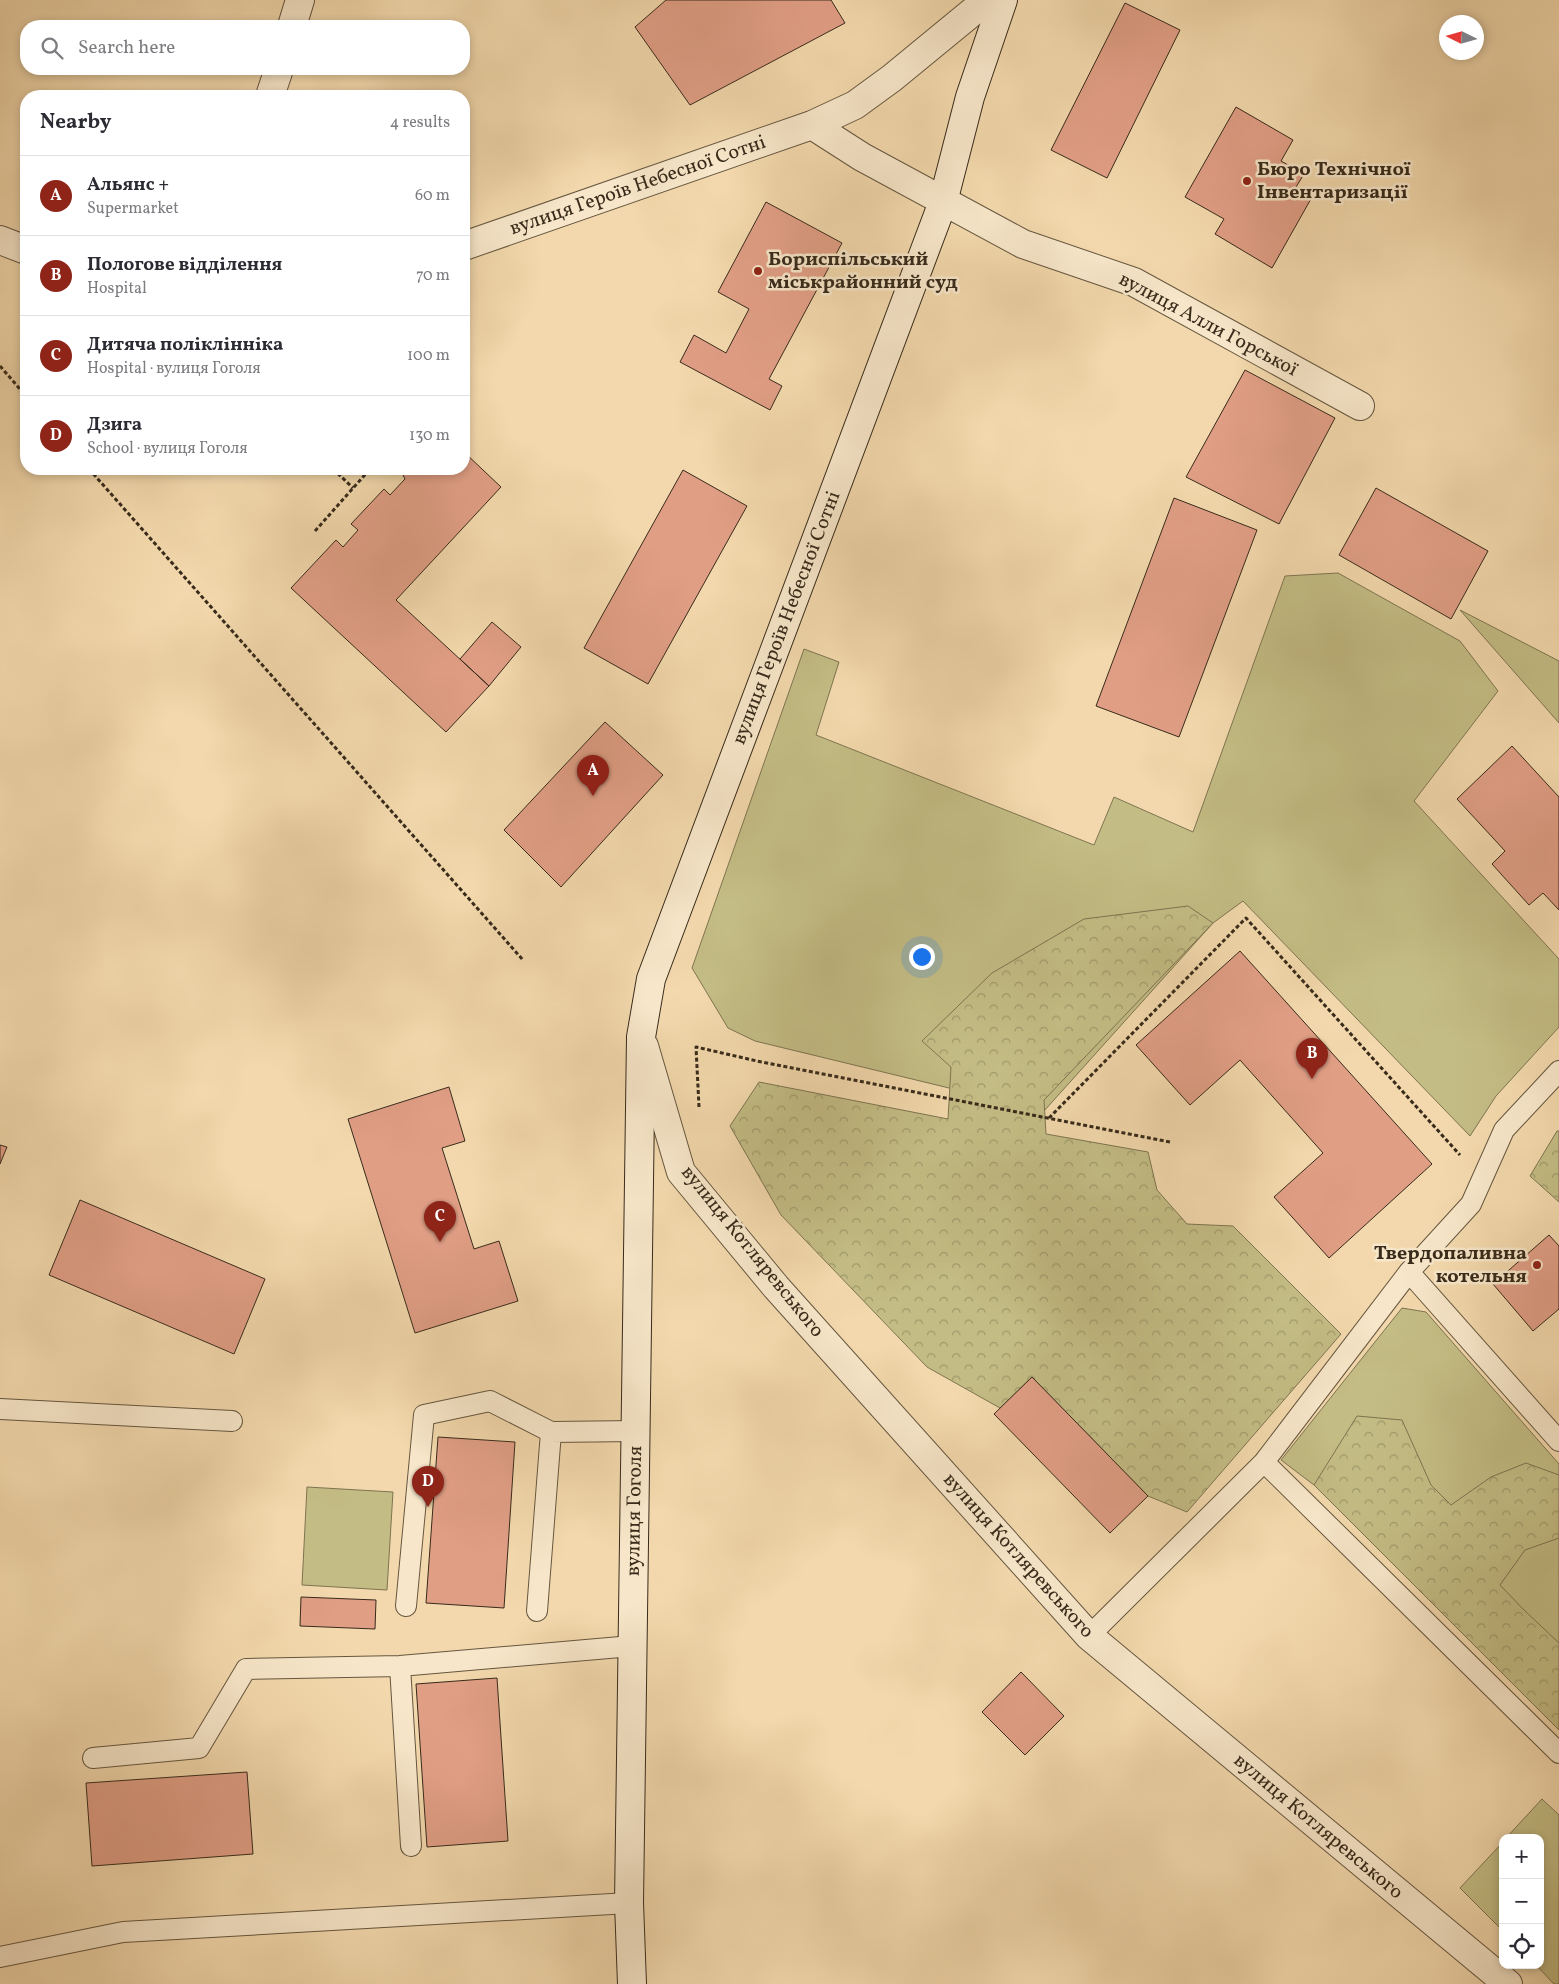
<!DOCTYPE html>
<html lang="en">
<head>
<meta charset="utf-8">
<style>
  :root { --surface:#fff; --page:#f2f2f3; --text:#2b2b33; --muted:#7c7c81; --line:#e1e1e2; --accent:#8f2418 }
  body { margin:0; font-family:Vollkorn,serif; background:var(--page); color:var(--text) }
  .controls { position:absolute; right:15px; bottom:15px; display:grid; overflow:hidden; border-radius:10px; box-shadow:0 2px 8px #0003 }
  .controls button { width:45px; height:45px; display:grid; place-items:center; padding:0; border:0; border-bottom:1px solid var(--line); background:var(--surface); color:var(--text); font:25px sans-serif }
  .compass { position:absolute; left:1439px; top:15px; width:45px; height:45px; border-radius:50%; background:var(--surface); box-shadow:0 2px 8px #0003; rotate:275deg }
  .you { position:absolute; left:921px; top:956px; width:18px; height:18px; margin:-12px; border:4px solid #fff; border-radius:50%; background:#1a73e8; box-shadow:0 0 0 8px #1a73e833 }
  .badge { display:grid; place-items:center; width:32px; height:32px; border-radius:50%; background:var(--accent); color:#fff; font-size:16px; font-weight:700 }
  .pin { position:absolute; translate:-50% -41px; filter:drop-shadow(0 1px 2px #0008) }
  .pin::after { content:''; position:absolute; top:26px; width:18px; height:15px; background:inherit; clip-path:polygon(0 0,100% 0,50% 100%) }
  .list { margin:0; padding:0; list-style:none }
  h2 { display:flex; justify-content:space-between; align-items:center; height:65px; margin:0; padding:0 20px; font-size:21px }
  h2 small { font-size:16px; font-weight:400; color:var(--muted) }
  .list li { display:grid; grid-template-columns:32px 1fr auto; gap:15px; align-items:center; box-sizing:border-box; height:80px; padding:0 20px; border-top:1px solid var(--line) }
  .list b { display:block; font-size:19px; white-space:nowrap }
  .list p { margin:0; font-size:16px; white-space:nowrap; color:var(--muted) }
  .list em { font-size:16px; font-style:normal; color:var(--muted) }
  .icon { flex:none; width:28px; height:28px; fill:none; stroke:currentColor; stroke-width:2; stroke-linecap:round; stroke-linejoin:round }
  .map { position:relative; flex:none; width:1559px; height:1984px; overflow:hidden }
  .search { position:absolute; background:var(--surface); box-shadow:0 2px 8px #0003; left:20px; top:20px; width:450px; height:55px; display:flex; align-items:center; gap:12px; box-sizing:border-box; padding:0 18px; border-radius:20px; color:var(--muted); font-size:19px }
  .panel { position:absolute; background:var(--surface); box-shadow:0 2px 8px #0003; left:20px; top:90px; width:450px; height:385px; border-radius:20px }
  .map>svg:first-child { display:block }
  .green { fill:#c3bc84; stroke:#7e7450 }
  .forest { fill:url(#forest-crowns); stroke:#7e7450 }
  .building { fill:#e09e85; stroke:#382b1b }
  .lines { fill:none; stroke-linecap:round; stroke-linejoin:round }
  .lane-casing { stroke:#66563f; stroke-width:22 }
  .street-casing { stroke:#66563f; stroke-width:30 }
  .secondary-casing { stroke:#382b1b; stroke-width:30 }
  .path { stroke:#382b1b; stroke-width:3; stroke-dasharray:4 2.5; stroke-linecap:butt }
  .lane { stroke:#f7e6c9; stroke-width:20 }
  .street { stroke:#f7e6c9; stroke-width:28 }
  .secondary { stroke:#f7e6c9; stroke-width:28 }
  .poi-dot { fill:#8f2418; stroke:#f7e6c9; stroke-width:2 }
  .labels { text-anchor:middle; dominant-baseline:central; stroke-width:5; stroke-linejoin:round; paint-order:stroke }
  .poi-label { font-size:20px; font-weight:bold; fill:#382b1b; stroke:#f7e6c9; text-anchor:start }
  .street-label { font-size:20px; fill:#382b1b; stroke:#f7e6c9 }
</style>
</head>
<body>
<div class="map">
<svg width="1559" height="1984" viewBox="0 0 1559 1984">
  <defs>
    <pattern id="forest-crowns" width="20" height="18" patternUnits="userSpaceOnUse" patternTransform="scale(1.25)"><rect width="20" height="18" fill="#c3bc84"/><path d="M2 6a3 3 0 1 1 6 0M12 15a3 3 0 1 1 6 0" fill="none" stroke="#9f996b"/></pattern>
  </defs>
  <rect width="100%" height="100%" fill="#f2d8ac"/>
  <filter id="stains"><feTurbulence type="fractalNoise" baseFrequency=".004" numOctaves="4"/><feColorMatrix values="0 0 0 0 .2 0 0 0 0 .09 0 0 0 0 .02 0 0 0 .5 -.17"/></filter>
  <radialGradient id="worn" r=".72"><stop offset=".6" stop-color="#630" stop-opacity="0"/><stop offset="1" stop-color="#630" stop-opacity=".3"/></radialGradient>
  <!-- green -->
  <path class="green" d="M 1338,573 L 1460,641 L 1498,691 L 1414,801 L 1559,959 L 1559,1027 L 1496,1096 L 1470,1136 L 1243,901 L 1213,923 L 1044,1111 L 755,1041 L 728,1028 L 692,968 L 804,649 L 839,662 L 816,735 L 1094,845 L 1114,797 L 1193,832 L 1285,576 Z
    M 1460,610 L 1559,661 L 1559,723 Z
    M 1402,1308 L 1426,1312 L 1559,1464 L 1559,1730 L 1314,1485 L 1281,1460 Z
    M 307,1487 L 393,1492 L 387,1590 L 302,1585 Z
    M 1542,1799 L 1559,1815 L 1559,1984 L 1554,1984 L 1536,1965 L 1540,1965 L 1540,1838 L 1506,1838 Z
    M 1503,1842 L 1503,1931 L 1460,1888 Z"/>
  <!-- forest -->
  <path class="forest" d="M 1188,906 L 1213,923 L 1044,1100 L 1046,1134 L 1148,1152 L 1157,1190 L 1187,1224 L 1233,1226 L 1341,1334 L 1187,1512 L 1148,1496 L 1032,1377 L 1000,1408 L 927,1367 L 781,1215 L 730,1126 L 759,1082 L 948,1119 L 951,1067 L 922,1041 L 992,973 L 1084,919 Z
    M 1557,1131 L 1559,1131 L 1559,1202 L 1530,1176 Z
    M 1357,1416 L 1402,1420 L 1431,1485 L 1451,1505 L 1491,1477 L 1526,1463 L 1559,1475 L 1559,1538 L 1525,1550 L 1500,1585 L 1524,1610 L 1559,1643 L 1559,1730 L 1314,1485 Z"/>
  <!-- building -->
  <path class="building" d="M 666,0 L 831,0 L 845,23 L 690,105 L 635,27 Z
    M 1125,3 L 1180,30 L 1107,178 L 1051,150 Z
    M 1236,107 L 1293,140 L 1281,161 L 1304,174 L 1296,187 L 1312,197 L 1272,268 L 1215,234 L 1224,219 L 1185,197 Z
    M 766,202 L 842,243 L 769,379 L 782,386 L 770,410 L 680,362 L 694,335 L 726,353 L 749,309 L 718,292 Z
    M 1245,370 L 1335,418 L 1279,524 L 1186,477 Z
    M 464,452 L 501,487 L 396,600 L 489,686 L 446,732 L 291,588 L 336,540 L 343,547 L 358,530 L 351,524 L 384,489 L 390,495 L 405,479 L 401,471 L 402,469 L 464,469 Z
    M 683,470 L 747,506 L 648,684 L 584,648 Z
    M 1376,488 L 1488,551 L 1451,619 L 1339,555 Z
    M 1174,498 L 1257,530 L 1179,737 L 1096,706 Z
    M 492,622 L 521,647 L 489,686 L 460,659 Z
    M 605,722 L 663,775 L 561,887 L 504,830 Z
    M 1512,746 L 1559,797 L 1559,910 L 1543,893 L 1529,905 L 1492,864 L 1505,851 L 1457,799 Z
    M 1240,951 L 1432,1164 L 1329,1258 L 1274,1197 L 1323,1153 L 1240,1060 L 1190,1105 L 1136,1045 Z
    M 449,1087 L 465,1141 L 442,1148 L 474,1249 L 499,1241 L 518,1301 L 415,1333 L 348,1119 Z
    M 0,1145 L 7,1147 L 0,1164 Z
    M 80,1200 L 265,1279 L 234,1354 L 49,1275 Z
    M 1549,1235 L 1559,1246 L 1559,1309 L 1533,1331 L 1493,1284 Z
    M 1032,1377 L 1148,1496 L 1110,1533 L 994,1414 Z
    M 438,1437 L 515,1442 L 504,1608 L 426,1603 Z
    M 301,1597 L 376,1600 L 375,1629 L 300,1626 Z
    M 1021,1672 L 1064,1716 L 1025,1755 L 982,1712 Z
    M 497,1678 L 508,1841 L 427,1847 L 416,1684 Z
    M 247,1772 L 253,1854 L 92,1866 L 86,1783 Z"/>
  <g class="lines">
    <!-- lane casing -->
    <g class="lane-casing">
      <path id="lane" d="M 1409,1272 L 1559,1441
        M 0,1409 L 232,1421
        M 1264,1462 L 1559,1753
        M 406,1606 L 424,1415 L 490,1401 L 551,1432 L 636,1431
        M 537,1611 L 551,1432
        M 1089,1636 L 1264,1462 L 1409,1272 L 1471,1204 L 1504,1130 L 1559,1071
        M 400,1666 L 411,1846
        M 93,1758 L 199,1748 L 246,1669 L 400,1666 L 632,1646
        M 0,1957 L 123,1932 L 629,1903"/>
    </g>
    <!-- street casing -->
    <g class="street-casing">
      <path id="street" d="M 292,26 L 300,0
        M 270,96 L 279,69
        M 812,125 L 862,157 L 1023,244 L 1134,282 L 1360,406
        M 0,240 L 26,250
        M 464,246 L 812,125 L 855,105 L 892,78 L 987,0
        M 644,1046 L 681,1172 L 776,1287 L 1089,1636 L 1508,1984"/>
    </g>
    <!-- secondary casing -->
    <g class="secondary-casing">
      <path id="secondary" d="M 632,1984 L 629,1903 L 641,1037 L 651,979 L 943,202 L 970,97 L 1003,0"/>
    </g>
    <!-- path -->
    <path class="path" d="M 0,366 L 26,396
      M 89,469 L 523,960
      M 333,469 L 353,488
      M 315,531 L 370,469
      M 699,1107 L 696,1047 L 757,1061 L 1170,1142
      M 1049,1118 L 1246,918 L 1460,1155"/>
    <!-- lane -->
    <use href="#lane" class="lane"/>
    <!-- street -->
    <use href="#street" class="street"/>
    <!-- secondary -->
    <use href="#secondary" class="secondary"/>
  </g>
  <!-- markers -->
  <g class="poi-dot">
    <circle cx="1247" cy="181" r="5"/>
    <circle cx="758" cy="271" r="5"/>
    <circle cx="1537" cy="1265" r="5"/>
  </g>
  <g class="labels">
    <!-- poi labels -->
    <g class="poi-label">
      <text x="1257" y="170">Бюро Технічної<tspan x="1257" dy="23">Інвентаризації</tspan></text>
      <text x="768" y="260">Бориспільський<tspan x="768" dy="23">міськрайонний суд</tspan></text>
      <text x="1527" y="1254" text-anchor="end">Твердопаливна<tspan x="1527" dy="23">котельня</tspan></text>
    </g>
    <!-- street labels -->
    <g class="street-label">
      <text transform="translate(638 186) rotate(-19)">вулиця Героїв Небесної Сотні</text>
      <text transform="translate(1208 325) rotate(28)">вулиця Алли Горської</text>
      <text transform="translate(787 618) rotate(-69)">вулиця Героїв Небесної Сотні</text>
      <text transform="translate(752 1252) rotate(51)">вулиця Котляревського</text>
      <text transform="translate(635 1511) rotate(-89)">вулиця Гоголя</text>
      <text transform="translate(1018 1556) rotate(48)">вулиця Котляревського</text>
      <text transform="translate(1318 1827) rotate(40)">вулиця Котляревського</text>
    </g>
  </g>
  <rect width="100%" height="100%" filter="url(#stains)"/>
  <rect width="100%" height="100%" fill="url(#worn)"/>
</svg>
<div class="controls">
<button>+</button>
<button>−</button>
<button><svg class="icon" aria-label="locate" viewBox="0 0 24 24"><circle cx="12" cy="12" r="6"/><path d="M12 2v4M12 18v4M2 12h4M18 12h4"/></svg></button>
</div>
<svg class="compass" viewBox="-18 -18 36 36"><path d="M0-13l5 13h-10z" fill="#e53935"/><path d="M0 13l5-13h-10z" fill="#7c7c81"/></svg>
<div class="you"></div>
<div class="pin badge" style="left:593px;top:796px">A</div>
<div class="pin badge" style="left:1312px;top:1079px">B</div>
<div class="pin badge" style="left:440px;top:1242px">C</div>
<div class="pin badge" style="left:428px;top:1507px">D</div>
<div class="search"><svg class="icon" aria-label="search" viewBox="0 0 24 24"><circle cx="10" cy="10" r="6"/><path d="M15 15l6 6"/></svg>Search here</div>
<section class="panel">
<h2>Nearby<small>4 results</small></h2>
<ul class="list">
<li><span class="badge">A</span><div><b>Альянс +</b><p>Supermarket</p></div><em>60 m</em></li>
<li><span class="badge">B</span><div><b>Пологове відділення</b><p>Hospital</p></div><em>70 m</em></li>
<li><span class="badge">C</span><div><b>Дитяча поліклінніка</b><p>Hospital · вулиця Гоголя</p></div><em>100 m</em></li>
<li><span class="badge">D</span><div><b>Дзига</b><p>School · вулиця Гоголя</p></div><em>130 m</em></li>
</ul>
</section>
</div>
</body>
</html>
